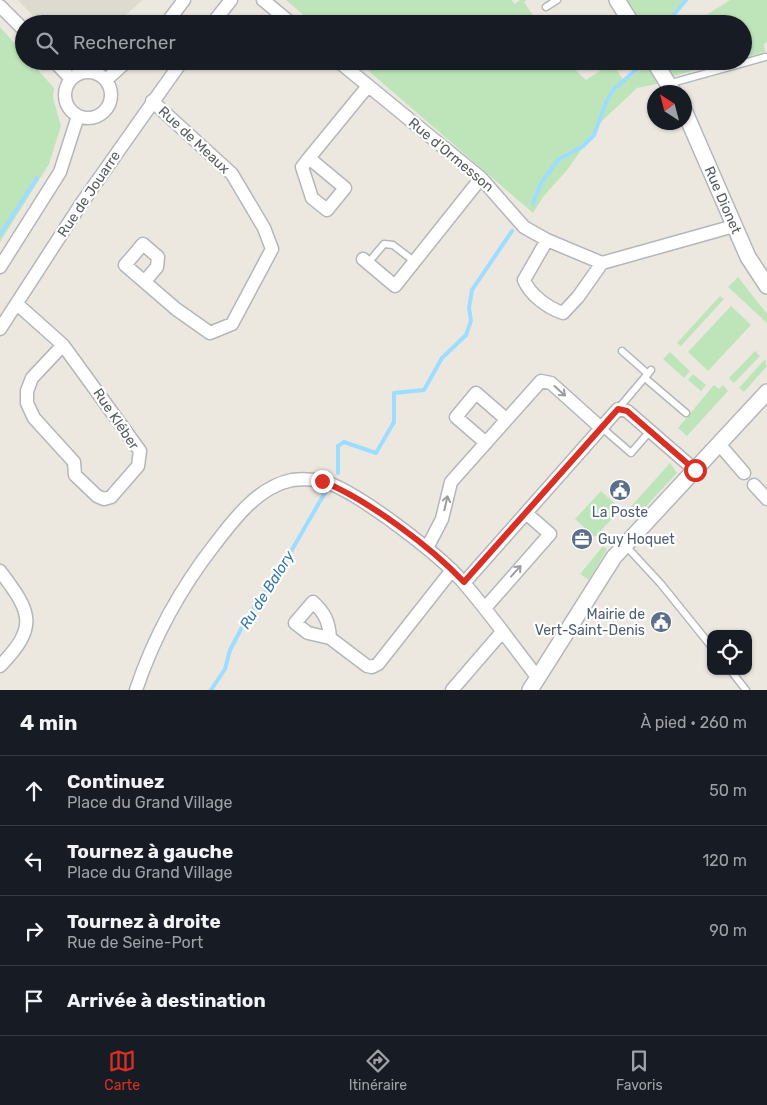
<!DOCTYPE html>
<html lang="fr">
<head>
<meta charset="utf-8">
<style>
  :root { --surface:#171b24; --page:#242831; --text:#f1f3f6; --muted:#9ea1a6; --line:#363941; --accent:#d93025 }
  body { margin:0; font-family:Rubik,sans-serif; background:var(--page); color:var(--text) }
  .controls { position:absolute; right:15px; bottom:15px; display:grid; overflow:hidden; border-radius:10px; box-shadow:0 1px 4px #0004 }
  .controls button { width:45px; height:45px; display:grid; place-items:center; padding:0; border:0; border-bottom:1px solid var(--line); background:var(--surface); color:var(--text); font:25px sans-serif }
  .compass { position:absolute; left:647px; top:85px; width:45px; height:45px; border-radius:50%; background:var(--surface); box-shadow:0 1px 4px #0004; rotate:324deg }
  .stop { position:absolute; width:15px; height:15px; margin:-11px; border:4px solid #d93025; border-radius:50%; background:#fff }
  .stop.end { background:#d93025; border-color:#fff; box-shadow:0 1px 5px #0008 }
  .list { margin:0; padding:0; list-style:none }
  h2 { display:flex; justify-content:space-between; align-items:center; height:65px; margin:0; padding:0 20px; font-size:21px }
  h2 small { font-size:16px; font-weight:400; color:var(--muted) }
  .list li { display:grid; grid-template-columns:32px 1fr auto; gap:15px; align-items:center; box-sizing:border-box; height:70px; padding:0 20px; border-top:1px solid var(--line) }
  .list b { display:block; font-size:19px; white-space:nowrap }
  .list p { margin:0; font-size:16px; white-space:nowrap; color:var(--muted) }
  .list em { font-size:16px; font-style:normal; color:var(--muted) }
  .icon { flex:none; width:28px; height:28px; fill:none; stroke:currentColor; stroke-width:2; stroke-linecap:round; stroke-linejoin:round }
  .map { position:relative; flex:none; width:767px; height:690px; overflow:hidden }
  .search { position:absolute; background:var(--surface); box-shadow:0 1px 4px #0004; left:15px; right:15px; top:15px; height:55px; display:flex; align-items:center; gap:12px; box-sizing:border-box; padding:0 18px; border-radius:28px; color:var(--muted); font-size:19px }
  .sheet { height:345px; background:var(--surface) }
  nav { display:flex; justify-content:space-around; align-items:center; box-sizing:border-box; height:70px; border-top:1px solid var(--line); background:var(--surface); font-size:14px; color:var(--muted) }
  nav a { display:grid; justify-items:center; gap:2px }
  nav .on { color:var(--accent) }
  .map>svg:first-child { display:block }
  .education { fill:#dedad0 }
  .green { fill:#bee5ba }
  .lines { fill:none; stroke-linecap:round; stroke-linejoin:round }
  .stream { stroke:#9dddff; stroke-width:4 }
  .service-casing { stroke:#b3b7bb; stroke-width:9 }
  .minor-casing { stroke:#b3b7bb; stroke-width:15 }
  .tertiary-casing { stroke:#b3b7bb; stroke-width:18 }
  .service { stroke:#fff; stroke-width:6 }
  .minor { stroke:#fff; stroke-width:12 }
  .tertiary { stroke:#fff; stroke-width:15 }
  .oneway { stroke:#9b9ea0 }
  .route { stroke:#d93025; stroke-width:6 }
  .labels { text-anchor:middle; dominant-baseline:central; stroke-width:4.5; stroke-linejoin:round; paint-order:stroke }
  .street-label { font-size:14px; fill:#585d61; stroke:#fff }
  .service-label { font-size:14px; fill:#4e5e75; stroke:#fff }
  .water-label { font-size:15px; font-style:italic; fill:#367aaa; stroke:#fff }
</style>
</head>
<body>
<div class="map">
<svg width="767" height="690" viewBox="0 0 767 690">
  <rect width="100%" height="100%" fill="#ece8df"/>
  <!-- education -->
  <path class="education" d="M 18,0 L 142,0 L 124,17 L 128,22 L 126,24 L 41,24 Z"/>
  <!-- green -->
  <path class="green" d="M 286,0 L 511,0 L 515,4 L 520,0 L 527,0 L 524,2 L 539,24 L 314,24 Z
    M 626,0 L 683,0 L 670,24 L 640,24 Z
    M 730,0 L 767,0 L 767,42 L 764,44 L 765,52 L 743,58 L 743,24 L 692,24 Z
    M 0,27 L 24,54 L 24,61 L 30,61 L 54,88 L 53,98 L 61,126 L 49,164 L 0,242 Z
    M 357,61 L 566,61 L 586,80 L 612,63 L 624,81 L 638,72 L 647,62 L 661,83 L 637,88 L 602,121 L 567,170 L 543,197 L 533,213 Z
    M 663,61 L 729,61 L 673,76 Z
    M 738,277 L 767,314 L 767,323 L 728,287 Z
    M 720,296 L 724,299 L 681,346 L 677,343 Z
    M 731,306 L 751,325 L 708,371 L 688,352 Z
    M 755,351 L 760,356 L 734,383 L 729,378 Z
    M 670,352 L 690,371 L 684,378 L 663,359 Z
    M 765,359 L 767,366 L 744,392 L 739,388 Z
    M 693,374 L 706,385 L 701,391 L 688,380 Z
    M 714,385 L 719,389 L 723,385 L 728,391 L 687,436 L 678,428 Z
    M 670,463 L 677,473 L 635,518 L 627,511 Z
    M 601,491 L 621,509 L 595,537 L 575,519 Z
    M 603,546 L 607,549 L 589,580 L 580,574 Z"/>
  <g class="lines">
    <!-- stream -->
    <path class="stream" d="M 666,24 L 686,0
      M 533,203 L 541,183 L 558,160 L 583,146 L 594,135 L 607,100 L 614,89 L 637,69
      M 0,235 L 37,178
      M 338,473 L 338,446 L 344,442 L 376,453 L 394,422 L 394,393 L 424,390 L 442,358 L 466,335 L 471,321 L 469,308 L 472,290 L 512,231
      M 211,690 L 225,669 L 230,650 L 248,616 L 279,572 L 326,491"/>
    <!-- service casing -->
    <g class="service-casing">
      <path id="service" d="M 546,7 L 557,0
        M 668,84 L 765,57
        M 368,263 L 384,244 L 393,245 L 415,262
        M 622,351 L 648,374
        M 645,378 L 686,413
        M 618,409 L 651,370
        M 601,427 L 631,453 L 650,431
        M 625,545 L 661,584 L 711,646
        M 731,671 L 746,690"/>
    </g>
    <!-- minor casing -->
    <g class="minor-casing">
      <path id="minor" d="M 263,0 L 292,24
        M 0,6 L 24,30
        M 166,24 L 184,0
        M 212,24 L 231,0
        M 54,61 L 71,79
        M 338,61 L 481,178 L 524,227 L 547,240 L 602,263 L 734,226
        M65 95a23 23 0 1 1 46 0a23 23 0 1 1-46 0Z
        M 106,80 L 127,61
        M 309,158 L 302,167 L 312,198 L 327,210 L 345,188 L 309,158 L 368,86
        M 547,240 L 524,280 C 530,295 548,308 563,313 L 578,297 L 602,263
        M 363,259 L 395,286 L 481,178
        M 0,267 L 60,172 L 78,116
        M 145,281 L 157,267 L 158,257 L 143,244 L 125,265 L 176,309 L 210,333 L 232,324 L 272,249 L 264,228 L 232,174 L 152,101
        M 17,304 L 63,345 L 140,451 L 138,466 L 111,497 L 104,499 L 97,496 L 75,475 L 74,462 L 34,418 L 27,403 L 27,391 L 32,378 L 63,345
        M 0,329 L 81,204 L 182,61
        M 486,443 L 456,417 L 476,393 L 506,419
        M 719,444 L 744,473
        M 754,485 L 767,499
        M 427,548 L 442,519 L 451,482 L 541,381 L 551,383 L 600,427
        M 0,571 C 31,612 39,626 0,666
        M 464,583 L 618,409 L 627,411 L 695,470
        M 485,608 L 550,534 L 526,513
        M 330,638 L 308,633 L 295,623 L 313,602 C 325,613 329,622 330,638 L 367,666 L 372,667 L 378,664 L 452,570
        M 136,690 C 154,636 180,589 215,544 C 235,518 258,487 292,480 C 300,479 314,479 322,481 C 355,489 441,556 463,582 C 490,613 513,646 538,678
        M 452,690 L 502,632"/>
    </g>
    <!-- tertiary casing -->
    <g class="tertiary-casing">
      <g id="tertiary">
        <path d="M 617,0 L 632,24"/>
        <path d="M 654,61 L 673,92"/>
        <path id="s1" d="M 684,110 L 748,257 L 767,286"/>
        <path d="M 530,690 L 614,557 L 767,392"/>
      </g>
    </g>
    <!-- service -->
    <use href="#service" class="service"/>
    <!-- minor -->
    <use href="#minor" class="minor"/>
    <!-- tertiary -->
    <use href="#tertiary" class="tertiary"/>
  </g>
  <!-- one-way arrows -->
  <defs><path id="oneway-shaft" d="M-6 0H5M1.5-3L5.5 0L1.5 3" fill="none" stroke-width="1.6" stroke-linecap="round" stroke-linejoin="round" transform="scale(1.25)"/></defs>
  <g class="oneway">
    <use href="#oneway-shaft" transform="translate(560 391) rotate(42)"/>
    <use href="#oneway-shaft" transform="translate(446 503) rotate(-77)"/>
    <use href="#oneway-shaft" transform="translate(516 571) rotate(-48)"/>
  </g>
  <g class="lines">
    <!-- route -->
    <path class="route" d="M 322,481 C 368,500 430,546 464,582 L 618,409 L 627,411 L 695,470"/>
  </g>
  <!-- icons -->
  <defs>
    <g id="civic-disc" transform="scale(1.125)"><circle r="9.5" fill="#5c6f8a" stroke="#fff"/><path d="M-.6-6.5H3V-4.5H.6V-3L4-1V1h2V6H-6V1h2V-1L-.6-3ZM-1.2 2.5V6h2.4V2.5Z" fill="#fff"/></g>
    <g id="office-disc" transform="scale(1.125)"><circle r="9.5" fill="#5c6f8a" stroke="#fff"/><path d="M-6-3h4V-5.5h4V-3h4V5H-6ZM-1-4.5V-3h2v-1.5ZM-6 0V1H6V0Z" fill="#fff"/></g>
  </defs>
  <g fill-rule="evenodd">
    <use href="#civic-disc" x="620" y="490"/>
    <use href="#office-disc" x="582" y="539"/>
    <use href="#civic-disc" x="661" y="622"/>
  </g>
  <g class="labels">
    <!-- street labels -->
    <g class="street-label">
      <text transform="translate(194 140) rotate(43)">Rue de Meaux</text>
      <text transform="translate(451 155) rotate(40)">Rue d'Ormesson</text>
      <text transform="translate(89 194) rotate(-56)">Rue de Jouarre</text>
      <text stroke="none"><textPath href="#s1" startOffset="98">Rue Dionet</textPath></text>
      <text transform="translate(116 419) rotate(56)">Rue Kléber</text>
    </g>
    <!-- service labels -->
    <g class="service-label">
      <text x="620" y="512">La Poste</text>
      <text x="598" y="539" text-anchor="start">Guy Hoquet</text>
      <text x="645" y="614" text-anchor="end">Mairie de<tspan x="645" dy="16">Vert-Saint-Denis</tspan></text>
    </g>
    <!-- water labels -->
    <g class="water-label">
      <text transform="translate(267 590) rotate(-58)">Ru de Balory</text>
    </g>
  </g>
</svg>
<div class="controls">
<button><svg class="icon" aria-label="locate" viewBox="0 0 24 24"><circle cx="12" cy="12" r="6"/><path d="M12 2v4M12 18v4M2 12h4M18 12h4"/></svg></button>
</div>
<svg class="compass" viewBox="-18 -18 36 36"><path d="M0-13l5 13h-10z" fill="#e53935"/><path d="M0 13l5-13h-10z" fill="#9ea1a6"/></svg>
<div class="stop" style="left:695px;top:470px"></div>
<div class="stop end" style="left:322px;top:481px"></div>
<div class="search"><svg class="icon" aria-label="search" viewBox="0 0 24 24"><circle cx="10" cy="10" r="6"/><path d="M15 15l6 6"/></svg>Rechercher</div>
</div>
<section class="sheet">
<h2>4 min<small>À pied · 260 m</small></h2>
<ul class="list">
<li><svg class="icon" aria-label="ahead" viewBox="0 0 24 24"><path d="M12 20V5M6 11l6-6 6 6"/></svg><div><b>Continuez</b><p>Place du Grand Village</p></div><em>50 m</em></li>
<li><svg class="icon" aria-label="left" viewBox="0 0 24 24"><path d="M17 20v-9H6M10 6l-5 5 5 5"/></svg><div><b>Tournez à gauche</b><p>Place du Grand Village</p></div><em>120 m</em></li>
<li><svg class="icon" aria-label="right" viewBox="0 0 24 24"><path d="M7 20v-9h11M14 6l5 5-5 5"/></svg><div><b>Tournez à droite</b><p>Rue de Seine-Port</p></div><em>90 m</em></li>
<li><svg class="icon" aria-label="arrive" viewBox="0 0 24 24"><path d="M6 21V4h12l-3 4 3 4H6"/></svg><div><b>Arrivée à destination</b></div></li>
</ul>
</section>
<nav>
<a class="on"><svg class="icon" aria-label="map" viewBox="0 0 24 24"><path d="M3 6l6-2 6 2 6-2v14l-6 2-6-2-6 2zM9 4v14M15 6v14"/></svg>Carte</a>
<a><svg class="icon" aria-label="directions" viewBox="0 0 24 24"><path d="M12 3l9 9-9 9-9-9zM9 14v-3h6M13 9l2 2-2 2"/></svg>Itinéraire</a>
<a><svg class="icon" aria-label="saved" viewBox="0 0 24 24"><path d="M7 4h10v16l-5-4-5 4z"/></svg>Favoris</a>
</nav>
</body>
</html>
